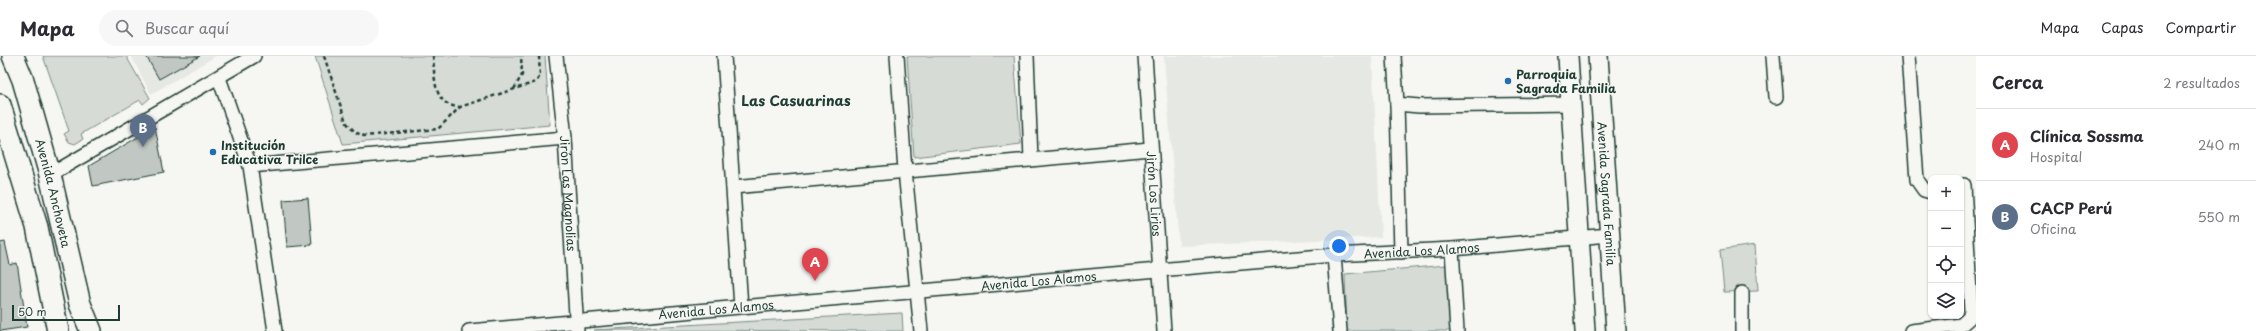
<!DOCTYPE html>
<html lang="es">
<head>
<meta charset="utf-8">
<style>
  :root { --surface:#fff; --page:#f7f7f7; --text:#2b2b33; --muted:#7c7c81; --line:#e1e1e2; --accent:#7c3aed }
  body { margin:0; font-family:"Playpen Sans",sans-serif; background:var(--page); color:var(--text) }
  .controls { position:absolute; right:12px; bottom:12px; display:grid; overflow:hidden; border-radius:8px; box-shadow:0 1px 3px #0004 }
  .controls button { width:36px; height:36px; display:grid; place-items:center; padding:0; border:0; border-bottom:1px solid var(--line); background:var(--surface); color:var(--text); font:20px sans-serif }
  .scale { position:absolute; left:12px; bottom:10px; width:108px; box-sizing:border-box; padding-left:4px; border:2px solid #1f3d34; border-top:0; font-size:11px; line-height:14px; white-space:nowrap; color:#1f3d34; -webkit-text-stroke:3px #f6f6f2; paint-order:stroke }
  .you { position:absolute; left:1339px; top:190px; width:14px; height:14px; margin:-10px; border:3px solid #fff; border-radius:50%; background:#1a73e8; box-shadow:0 0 0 6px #1a73e833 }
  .badge { display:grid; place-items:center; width:26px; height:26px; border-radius:50%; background:var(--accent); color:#fff; font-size:13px; font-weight:700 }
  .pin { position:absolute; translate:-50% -33px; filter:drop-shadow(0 1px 2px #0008) }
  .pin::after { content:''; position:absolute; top:21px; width:14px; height:12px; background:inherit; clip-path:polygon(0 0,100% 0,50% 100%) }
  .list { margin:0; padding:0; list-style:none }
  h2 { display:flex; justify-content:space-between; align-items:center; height:52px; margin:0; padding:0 16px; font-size:17px }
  h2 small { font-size:13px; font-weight:400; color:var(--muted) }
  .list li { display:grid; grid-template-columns:26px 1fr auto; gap:12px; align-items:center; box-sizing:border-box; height:72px; padding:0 16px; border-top:1px solid var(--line) }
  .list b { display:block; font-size:15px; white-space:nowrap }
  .list p { margin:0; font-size:13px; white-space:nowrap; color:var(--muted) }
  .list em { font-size:13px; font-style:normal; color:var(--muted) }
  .icon { flex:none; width:22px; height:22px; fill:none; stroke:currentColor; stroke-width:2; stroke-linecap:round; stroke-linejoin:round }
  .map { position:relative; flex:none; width:1976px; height:275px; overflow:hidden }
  header { display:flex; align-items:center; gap:24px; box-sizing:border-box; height:56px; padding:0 20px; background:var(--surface); border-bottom:1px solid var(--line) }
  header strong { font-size:19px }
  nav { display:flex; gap:22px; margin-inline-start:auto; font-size:14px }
  .search { width:280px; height:36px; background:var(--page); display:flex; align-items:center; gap:10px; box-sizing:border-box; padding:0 14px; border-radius:22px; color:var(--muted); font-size:15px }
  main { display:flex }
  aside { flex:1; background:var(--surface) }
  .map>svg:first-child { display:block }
  .built { fill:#e6e8e4 }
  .green { fill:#d6dbd6; stroke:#7a8c85 }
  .building { fill:#c1c8c3; stroke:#1f3d34 }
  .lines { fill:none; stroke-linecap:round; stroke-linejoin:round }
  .street-casing { stroke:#1f3d34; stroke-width:16 }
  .secondary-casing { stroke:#1f3d34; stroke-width:22 }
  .primary-casing { stroke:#1f3d34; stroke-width:24 }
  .path { stroke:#1f3d34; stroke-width:2.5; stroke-dasharray:4 3; stroke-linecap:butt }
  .street { stroke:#f6f6f2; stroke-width:13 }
  .secondary { stroke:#f6f6f2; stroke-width:19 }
  .primary { stroke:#f6f6f2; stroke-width:21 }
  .poi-dot { fill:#1f6fb2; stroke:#f6f6f2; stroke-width:1.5 }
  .labels { text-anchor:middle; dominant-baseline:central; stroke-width:3; stroke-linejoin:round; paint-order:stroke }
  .poi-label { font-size:12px; font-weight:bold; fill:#1f3d34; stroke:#f6f6f2; text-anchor:start }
  .street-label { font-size:12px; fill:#1f3d34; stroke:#f6f6f2 }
  .quarter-label { font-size:14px; font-weight:bold; fill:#1f3d34; stroke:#f6f6f2 }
</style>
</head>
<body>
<header>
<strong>Mapa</strong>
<div class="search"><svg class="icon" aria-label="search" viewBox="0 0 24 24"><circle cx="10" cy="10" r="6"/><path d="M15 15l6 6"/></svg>Buscar aquí</div>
<nav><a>Mapa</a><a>Capas</a><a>Compartir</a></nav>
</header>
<main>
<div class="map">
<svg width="1976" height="275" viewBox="0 0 1976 275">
  <rect width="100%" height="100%" fill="#f6f6f2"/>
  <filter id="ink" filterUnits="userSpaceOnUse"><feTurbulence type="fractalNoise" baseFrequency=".025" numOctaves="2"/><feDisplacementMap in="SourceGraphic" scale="8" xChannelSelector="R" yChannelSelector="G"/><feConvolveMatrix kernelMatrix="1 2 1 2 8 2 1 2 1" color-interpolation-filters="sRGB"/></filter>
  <g filter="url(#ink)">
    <!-- built -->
    <path class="built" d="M 131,0 L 216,0 L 151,38 Z
      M 1164,0 L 1372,0 L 1381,181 L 1179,190 Z"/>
    <!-- green -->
    <path class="green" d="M 43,0 L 126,0 L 150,42 L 143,48 L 140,44 L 81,78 L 83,83 L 75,88 L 69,86 L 64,78 L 69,75 Z
      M 315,0 L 545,0 L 550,69 L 343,88 Z
      M 907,0 L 1014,0 L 1021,88 L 914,101 Z
      M 1755,189 L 1758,235 L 1724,236 L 1720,194 Z
      M 1447,209 L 1451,275 L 1347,275 L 1345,218 Z
      M 902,257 L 903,275 L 594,274 Z"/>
    <!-- building -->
    <path class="building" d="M 146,0 L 200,0 L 159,23 Z
      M 155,71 L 164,116 L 93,130 L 89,110 Z
      M 308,142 L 312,189 L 287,191 L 283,144 Z
      M 5,186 L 10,209 L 17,207 L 27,271 L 0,275 L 0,187 Z"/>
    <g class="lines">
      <!-- street casing -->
      <g class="street-casing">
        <g id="street">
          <path id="s1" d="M 556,0 L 565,82 L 577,275"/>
          <path d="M 724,0 L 741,251"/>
          <path d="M 897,0 L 905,115 L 921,275"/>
          <path d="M 1027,0 L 1031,104"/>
          <path id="s2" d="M 1145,0 L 1164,275"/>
          <path d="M 1394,0 L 1397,48 L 1419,50 L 1572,48"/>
          <path d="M 1773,0 L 1776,41"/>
          <path d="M 1908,0 L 1917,124 L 1924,134 L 1931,136"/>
          <path d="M 219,22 L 250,110 L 275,275"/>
          <path d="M 1397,48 L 1401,196"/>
          <path d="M 250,110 L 565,82"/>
          <path d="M 50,119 L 254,0"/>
          <path d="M 733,131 L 1150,93"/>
          <path d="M 1452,193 L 1457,275"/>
          <path d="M 1334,199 L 1340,275"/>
          <path d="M 1742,237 L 1742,275"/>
          <path id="s3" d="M 469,275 L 1158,214 L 1334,199 L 1452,193 L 1609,179"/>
          <path d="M 1911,275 L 1961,269 L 1969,262 L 1971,255 L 1964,129"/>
        </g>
      </g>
      <!-- secondary casing -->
      <g class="secondary-casing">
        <g id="secondary">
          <path d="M 1568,0 L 1585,275"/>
          <path id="s4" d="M 1598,0 L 1616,275"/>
        </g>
      </g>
      <!-- primary casing -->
      <g class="primary-casing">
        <g id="primary">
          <path id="s5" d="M 13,0 L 23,24 L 50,119 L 80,248 L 91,275"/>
          <path d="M 0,49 L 37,171 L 58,275"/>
        </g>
      </g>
      <!-- path -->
      <path class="path" d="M 324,0 L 346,66 L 355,76 L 364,80 L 438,73 L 460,51
        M 433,0 C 435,21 432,50 460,51 L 536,26 L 540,20 L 539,0
        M 514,33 L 522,19 L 521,0"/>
      <!-- street -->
      <use href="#street" class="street"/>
      <!-- secondary -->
      <use href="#secondary" class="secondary"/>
      <!-- primary -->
      <use href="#primary" class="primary"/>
    </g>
  </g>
  <!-- markers -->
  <g class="poi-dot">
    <circle cx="1508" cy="25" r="4"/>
    <circle cx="213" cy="96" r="4"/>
  </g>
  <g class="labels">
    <!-- poi labels -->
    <g class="poi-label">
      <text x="1516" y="18">Parroquia<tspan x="1516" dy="14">Sagrada Familia</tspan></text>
      <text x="221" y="89">Institución<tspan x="221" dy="14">Educativa Trilce</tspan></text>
    </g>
    <!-- street labels -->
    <g class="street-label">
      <text stroke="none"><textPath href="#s5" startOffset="143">Avenida Anchoveta</textPath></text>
      <text stroke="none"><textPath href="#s1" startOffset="138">Jirón Las Magnolias</textPath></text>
      <text stroke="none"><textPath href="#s2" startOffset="138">Jirón Los Lirios</textPath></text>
      <text stroke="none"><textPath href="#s4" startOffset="138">Avenida Sagrada Familia</textPath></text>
      <text stroke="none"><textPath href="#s3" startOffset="956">Avenida Los Alamos</textPath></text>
      <text stroke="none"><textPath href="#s3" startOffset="572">Avenida Los Alamos</textPath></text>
      <text stroke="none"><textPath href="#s3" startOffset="248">Avenida Los Alamos</textPath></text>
    </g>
    <!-- quarter labels -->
    <g class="quarter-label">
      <text x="796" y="44">Las Casuarinas</text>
    </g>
  </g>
</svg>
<div class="controls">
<button>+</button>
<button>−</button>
<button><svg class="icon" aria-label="locate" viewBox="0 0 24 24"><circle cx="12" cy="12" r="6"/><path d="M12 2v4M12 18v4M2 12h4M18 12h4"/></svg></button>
<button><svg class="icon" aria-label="layers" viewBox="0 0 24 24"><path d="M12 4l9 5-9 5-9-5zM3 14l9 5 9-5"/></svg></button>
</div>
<div class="scale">50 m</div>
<div class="you"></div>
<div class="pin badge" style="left:815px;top:225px;background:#e0444e">A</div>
<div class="pin badge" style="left:143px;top:91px;background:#5c6f8a">B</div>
</div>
<aside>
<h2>Cerca<small>2 resultados</small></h2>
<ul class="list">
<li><span class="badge" style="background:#e0444e">A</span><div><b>Clínica Sossma</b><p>Hospital</p></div><em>240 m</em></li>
<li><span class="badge" style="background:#5c6f8a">B</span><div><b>CACP Perú</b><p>Oficina</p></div><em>550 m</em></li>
</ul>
</aside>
</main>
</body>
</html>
